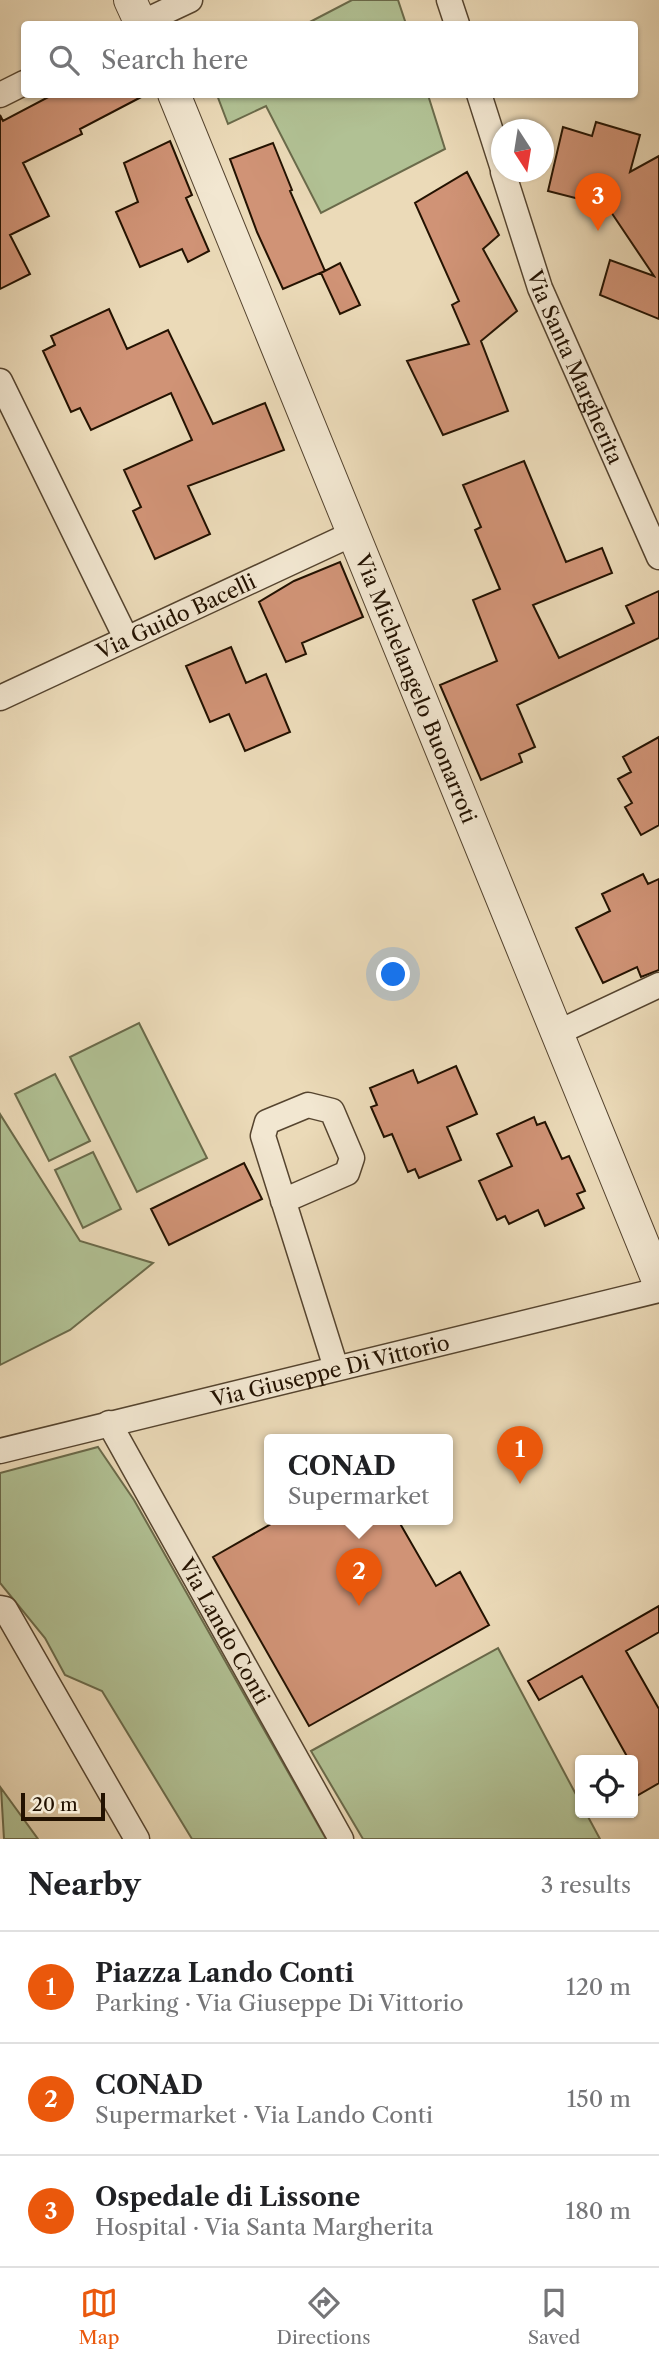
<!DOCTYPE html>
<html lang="en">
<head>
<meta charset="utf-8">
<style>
  :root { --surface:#fff; --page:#f2f2f2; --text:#202124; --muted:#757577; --line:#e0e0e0; --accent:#ea580c }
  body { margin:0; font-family:"Libre Caslon Text",serif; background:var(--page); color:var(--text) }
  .controls { position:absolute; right:21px; bottom:21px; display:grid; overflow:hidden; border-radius:7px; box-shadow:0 2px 5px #0004 }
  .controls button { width:63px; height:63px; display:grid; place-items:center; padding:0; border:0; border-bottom:2px solid var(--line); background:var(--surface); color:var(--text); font:35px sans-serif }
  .compass { position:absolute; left:491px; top:119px; width:63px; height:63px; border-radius:50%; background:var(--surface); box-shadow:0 2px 5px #0004; rotate:168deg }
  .scale { position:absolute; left:21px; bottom:18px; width:84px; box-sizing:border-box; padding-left:7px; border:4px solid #231201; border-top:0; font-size:19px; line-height:24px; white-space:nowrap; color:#231201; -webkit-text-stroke:5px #f2e7d1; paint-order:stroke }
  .you { position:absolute; left:394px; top:975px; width:24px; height:24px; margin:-18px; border:5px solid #fff; border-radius:50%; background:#1a73e8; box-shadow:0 0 0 10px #1a73e833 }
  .badge { display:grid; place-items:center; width:46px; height:46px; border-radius:50%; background:var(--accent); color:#fff; font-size:23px; font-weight:700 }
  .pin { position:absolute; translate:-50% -58px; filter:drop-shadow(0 2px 4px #0008) }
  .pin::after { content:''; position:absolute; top:37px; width:24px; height:21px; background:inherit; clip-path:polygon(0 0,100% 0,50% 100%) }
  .popup { position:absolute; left:264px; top:1434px; width:189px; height:91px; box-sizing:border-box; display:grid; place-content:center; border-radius:7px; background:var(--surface); filter:drop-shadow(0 2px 5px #0005); font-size:23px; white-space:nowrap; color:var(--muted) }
  .popup b { font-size:26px; color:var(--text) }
  .popup::after { content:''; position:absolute; left:50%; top:100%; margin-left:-14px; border:14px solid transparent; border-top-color:var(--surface) }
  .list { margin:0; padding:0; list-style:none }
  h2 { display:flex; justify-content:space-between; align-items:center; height:91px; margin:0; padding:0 28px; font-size:30px }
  h2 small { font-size:23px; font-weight:400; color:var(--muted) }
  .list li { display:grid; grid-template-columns:46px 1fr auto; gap:21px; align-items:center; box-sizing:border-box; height:112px; padding:0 28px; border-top:2px solid var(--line) }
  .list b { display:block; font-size:26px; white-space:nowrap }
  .list p { margin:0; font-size:23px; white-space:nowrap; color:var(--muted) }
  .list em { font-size:23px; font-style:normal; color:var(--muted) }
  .icon { flex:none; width:38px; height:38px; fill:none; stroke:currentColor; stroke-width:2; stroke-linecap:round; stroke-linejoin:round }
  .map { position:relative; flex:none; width:659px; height:1839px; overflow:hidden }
  .search { position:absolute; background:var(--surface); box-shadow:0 2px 5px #0004; left:21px; right:21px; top:21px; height:77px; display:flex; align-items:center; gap:18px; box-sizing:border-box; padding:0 24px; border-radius:7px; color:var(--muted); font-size:26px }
  .sheet { height:427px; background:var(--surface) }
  nav { display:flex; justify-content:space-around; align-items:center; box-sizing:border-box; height:98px; border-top:2px solid var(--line); background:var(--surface); font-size:19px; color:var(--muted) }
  nav a { display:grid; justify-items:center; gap:4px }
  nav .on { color:var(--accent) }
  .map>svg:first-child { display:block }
  .green { fill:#b1c194; stroke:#6a6a4a; stroke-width:2 }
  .building { fill:#d09376; stroke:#231201; stroke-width:2 }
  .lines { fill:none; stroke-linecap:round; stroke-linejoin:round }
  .minor-casing { stroke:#55442f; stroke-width:27 }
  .tertiary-casing { stroke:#55442f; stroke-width:34 }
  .minor { stroke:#f2e7d1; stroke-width:24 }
  .tertiary { stroke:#f2e7d1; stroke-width:32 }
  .labels { text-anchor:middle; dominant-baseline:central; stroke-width:7; stroke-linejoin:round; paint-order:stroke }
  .street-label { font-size:21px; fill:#231201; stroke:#f2e7d1 }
</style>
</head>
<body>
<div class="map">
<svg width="659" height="1839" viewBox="0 0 659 1839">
  <rect width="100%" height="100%" fill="#ebdab8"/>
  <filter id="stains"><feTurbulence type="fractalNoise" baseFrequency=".00286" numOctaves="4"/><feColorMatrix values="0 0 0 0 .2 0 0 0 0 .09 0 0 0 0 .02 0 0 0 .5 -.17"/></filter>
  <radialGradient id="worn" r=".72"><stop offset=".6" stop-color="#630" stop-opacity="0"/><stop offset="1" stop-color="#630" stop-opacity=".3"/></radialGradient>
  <!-- green -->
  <path class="green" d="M 352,0 L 398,0 L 406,24 L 306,24 Z
    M 217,95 L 428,95 L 445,149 L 321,213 L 266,106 L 228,124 Z
    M 139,1023 L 207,1158 L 137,1192 L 70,1057 Z
    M 55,1074 L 90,1141 L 49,1161 L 15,1094 Z
    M 0,1114 L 80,1241 L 153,1263 L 70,1330 L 0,1365 Z
    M 93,1152 L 121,1209 L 83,1228 L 55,1170 Z
    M 98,1447 L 134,1500 L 326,1839 L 192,1839 L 102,1691 L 65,1675 L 45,1638 L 0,1583 L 0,1473 Z
    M 498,1648 L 580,1802 L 580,1813 L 586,1813 L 600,1839 L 363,1839 L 311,1751 Z
    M 1,1788 L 38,1839 L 4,1839 Z"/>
  <!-- building -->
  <path class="building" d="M 54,94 L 147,94 L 80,129 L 82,134 L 23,163 L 49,216 L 10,235 L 30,274 L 0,289 L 0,115 L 3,121 Z
    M 596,122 L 640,135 L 630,172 L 659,156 L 659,319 L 600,295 L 610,260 L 654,276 L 607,206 L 548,191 L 563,127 L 592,136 Z
    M 170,141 L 192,195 L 186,198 L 209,251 L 188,262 L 182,249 L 140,267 L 116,212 L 138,202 L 124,163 Z
    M 273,143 L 292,190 L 290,191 L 325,271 L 283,289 L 257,232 L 230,159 Z
    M 467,172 L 499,235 L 483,249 L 517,311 L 481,341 L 508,411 L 443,435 L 407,361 L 469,344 L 452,305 L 459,301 L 415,203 Z
    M 340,263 L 360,305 L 340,314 L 321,273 Z
    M 109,309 L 127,349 L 168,330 L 213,424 L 265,403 L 284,450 L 188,486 L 210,534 L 155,559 L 133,511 L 141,507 L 124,470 L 192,440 L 171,393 L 91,430 L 80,408 L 71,412 L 43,351 L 55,345 L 51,336 Z
    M 524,461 L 566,562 L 602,548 L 612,573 L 533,605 L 559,658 L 634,623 L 626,606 L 659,591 L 659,638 L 517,705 L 535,747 L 519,754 L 522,762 L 481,780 L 440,685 L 497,661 L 473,600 L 500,589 L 475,530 L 481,527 L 463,485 Z
    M 340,562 L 363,617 L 302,643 L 306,654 L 286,662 L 259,602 L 294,581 Z
    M 231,647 L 246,683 L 266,674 L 290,732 L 245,751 L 229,714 L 210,722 L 186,666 Z
    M 659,737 L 659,825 L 641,835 L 625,807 L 632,803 L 618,779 L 631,772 L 623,757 Z
    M 643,874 L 648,884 L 659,879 L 659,970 L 641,977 L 637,967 L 603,983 L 576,928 L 610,911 L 602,894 Z
    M 456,1066 L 477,1114 L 447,1127 L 461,1160 L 419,1178 L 415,1169 L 408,1172 L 392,1134 L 384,1137 L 371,1107 L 377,1105 L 370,1088 L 413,1070 L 418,1083 Z
    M 534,1117 L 537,1125 L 545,1122 L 562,1159 L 569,1156 L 585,1191 L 577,1194 L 584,1208 L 545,1226 L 538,1210 L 509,1224 L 505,1216 L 497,1220 L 479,1181 L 512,1166 L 497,1134 Z
    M 244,1163 L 262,1199 L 169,1245 L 151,1209 Z
    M 278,1520 L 398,1520 L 436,1586 L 460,1572 L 489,1625 L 309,1726 L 213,1557 Z
    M 659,1606 L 659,1632 L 626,1651 L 659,1709 L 659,1783 L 633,1798 L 633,1760 L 629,1760 L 582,1676 L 539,1700 L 528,1681 Z"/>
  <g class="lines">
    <!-- minor casing -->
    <g class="minor-casing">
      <g id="minor">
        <path d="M 449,0 L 457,24"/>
        <path d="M 139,24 L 190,0"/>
        <path d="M 479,94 L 502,166"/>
        <path d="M 0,95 L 24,83"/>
        <path id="s1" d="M 503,172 L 540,288 L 659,557"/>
        <path d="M 0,381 L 126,638"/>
        <path id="s2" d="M 0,698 L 352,534"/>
        <path d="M 557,1033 L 659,985"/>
        <path d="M 283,1201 L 347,1173 L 352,1158 L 332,1111 L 308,1105 L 267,1122 L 263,1136 L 336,1368"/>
        <path id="s3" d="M 109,1423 L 341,1839"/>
        <path id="s4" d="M 0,1451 L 659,1290"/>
        <path d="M 0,1608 L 5,1609 L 137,1839"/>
      </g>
    </g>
    <!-- tertiary casing -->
    <g class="tertiary-casing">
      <g id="tertiary">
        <path d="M 130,0 L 141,24"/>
        <path id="s5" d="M 174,94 L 659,1283"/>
      </g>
    </g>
    <!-- minor -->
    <use href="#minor" class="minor"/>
    <!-- tertiary -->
    <use href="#tertiary" class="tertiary"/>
  </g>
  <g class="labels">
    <!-- street labels -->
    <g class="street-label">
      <text stroke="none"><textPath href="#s1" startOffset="208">Via Santa Margherita</textPath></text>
      <text stroke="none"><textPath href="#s2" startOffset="194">Via Guido Bacelli</textPath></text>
      <text stroke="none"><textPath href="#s5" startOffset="642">Via Michelangelo Buonarroti</textPath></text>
      <text stroke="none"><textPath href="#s4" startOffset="340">Via Giuseppe Di Vittorio</textPath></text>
      <text stroke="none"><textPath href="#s3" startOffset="238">Via Lando Conti</textPath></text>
    </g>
  </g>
  <rect width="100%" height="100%" filter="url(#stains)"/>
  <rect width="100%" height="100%" fill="url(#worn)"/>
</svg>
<div class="controls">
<button><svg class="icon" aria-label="locate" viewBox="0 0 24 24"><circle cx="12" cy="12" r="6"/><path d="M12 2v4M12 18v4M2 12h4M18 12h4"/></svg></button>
</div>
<svg class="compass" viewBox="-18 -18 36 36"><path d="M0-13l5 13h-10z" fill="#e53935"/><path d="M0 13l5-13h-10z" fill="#757577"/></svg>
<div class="scale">20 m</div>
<div class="you"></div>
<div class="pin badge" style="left:520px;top:1484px">1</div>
<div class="pin badge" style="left:359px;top:1606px">2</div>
<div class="popup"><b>CONAD</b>Supermarket</div>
<div class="pin badge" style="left:598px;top:231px">3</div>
<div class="search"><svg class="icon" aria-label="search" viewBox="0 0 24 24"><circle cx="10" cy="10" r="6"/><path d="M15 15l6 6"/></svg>Search here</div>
</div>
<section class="sheet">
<h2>Nearby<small>3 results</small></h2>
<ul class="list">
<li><span class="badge">1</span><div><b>Piazza Lando Conti</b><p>Parking · Via Giuseppe Di Vittorio</p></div><em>120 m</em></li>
<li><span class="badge">2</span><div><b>CONAD</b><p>Supermarket · Via Lando Conti</p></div><em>150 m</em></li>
<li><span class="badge">3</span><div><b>Ospedale di Lissone</b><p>Hospital · Via Santa Margherita</p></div><em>180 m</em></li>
</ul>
</section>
<nav>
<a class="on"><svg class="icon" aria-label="map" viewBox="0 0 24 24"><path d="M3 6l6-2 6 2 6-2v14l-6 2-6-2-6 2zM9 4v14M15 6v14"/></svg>Map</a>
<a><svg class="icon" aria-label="directions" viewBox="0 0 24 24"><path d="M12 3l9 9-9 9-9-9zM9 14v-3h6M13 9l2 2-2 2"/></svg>Directions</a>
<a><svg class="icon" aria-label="saved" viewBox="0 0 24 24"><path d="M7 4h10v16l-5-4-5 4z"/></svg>Saved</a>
</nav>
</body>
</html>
